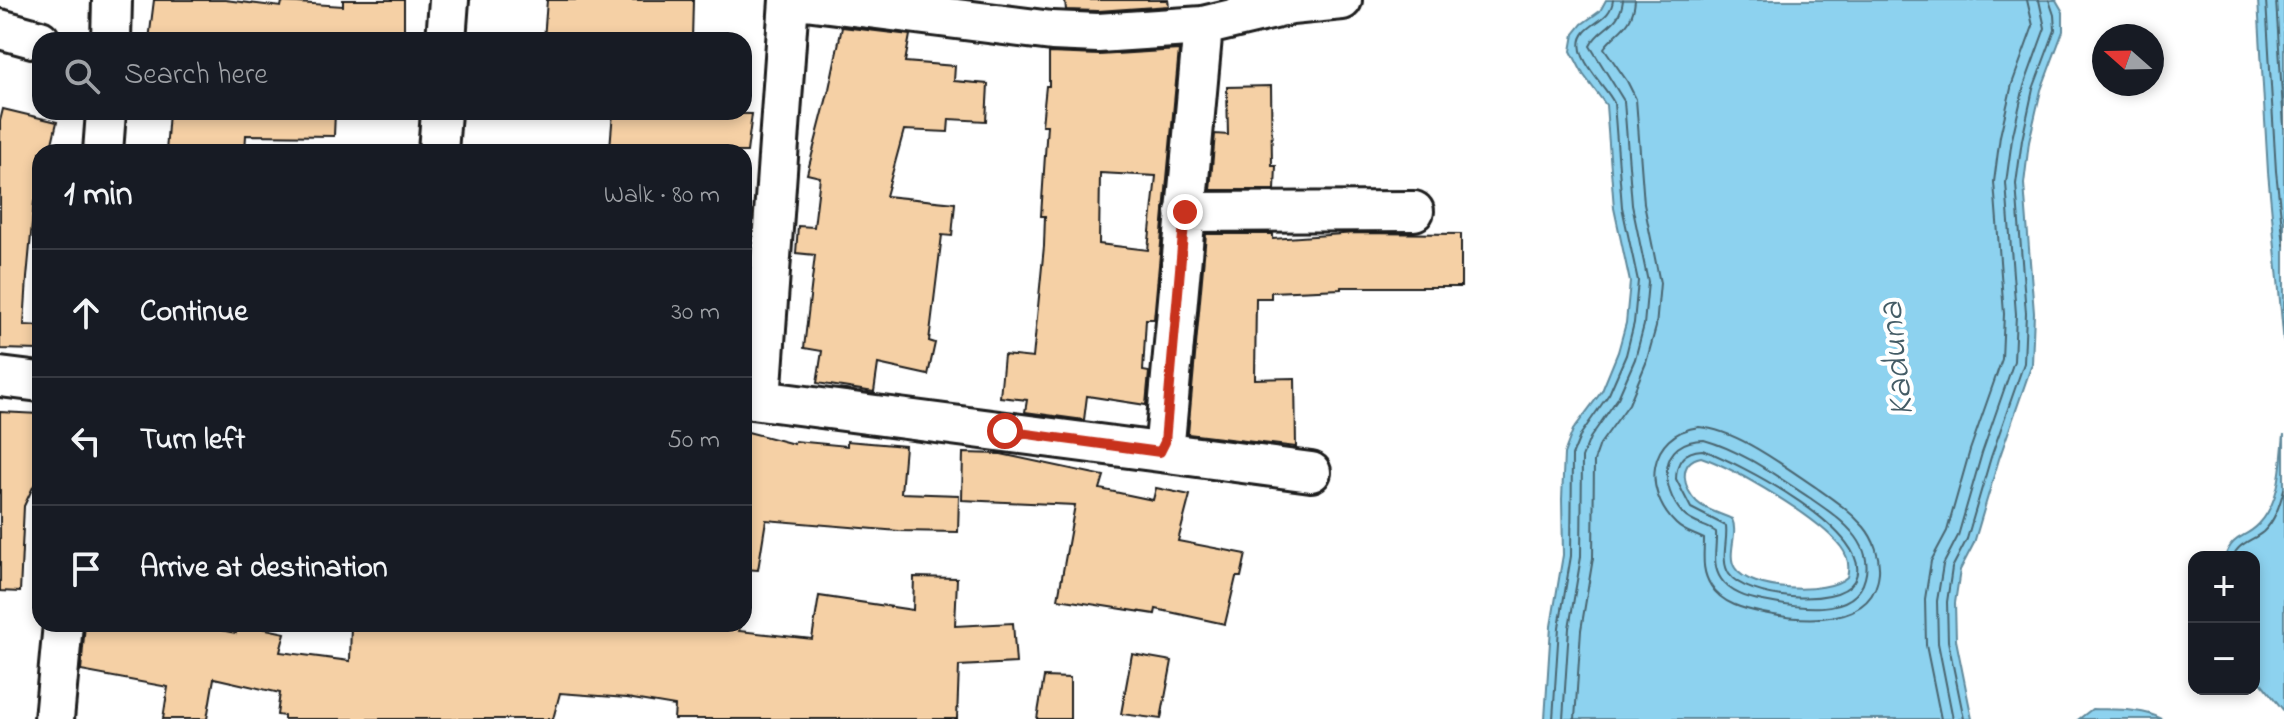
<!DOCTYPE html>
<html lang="en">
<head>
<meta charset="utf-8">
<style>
  :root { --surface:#171b24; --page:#242831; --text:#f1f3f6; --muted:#9ea1a6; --line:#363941 }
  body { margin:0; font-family:"Indie Flower",sans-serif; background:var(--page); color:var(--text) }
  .controls { position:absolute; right:24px; bottom:24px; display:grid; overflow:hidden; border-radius:16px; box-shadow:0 4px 12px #0003 }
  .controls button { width:72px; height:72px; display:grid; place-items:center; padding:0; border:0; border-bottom:2px solid var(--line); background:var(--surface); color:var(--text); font:40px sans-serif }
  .compass { position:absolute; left:2092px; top:24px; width:72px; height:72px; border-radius:50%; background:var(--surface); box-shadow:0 4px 12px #0003; rotate:290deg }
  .stop { position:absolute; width:24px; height:24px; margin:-18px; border:6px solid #c8321e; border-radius:50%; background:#fff }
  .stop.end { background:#c8321e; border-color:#fff; box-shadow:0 2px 8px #0008 }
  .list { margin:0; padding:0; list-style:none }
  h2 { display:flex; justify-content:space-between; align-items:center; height:104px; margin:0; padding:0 32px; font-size:34px }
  h2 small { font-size:26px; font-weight:400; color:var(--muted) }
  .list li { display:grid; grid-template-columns:52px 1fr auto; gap:24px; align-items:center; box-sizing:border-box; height:128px; padding:0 32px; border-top:2px solid var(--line) }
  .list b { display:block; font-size:30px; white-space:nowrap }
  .list em { font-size:26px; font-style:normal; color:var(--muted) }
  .icon { flex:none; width:44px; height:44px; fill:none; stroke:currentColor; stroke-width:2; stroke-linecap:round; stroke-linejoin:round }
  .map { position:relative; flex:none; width:2284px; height:719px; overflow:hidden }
  .search { position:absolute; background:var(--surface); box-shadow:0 4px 12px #0003; left:32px; top:32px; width:720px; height:88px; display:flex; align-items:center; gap:20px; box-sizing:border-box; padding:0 28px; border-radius:24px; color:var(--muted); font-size:30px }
  .panel { position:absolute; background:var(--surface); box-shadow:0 4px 12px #0003; left:32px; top:144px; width:720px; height:488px; border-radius:24px }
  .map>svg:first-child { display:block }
  .water { fill:#8dd2ef; stroke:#60899b; stroke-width:2; fill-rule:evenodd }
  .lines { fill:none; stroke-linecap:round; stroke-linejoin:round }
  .shore { stroke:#496570; stroke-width:2 }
  .building { fill:#f5d0a5; stroke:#1c1c1c; stroke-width:2; fill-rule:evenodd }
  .minor-casing { stroke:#1c1c1c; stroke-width:44 }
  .minor { stroke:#fff; stroke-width:38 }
  .route { stroke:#c8321e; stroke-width:10 }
  .labels { text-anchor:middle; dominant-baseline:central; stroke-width:8; stroke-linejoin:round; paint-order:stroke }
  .water-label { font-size:36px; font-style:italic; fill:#445c66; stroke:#fff }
</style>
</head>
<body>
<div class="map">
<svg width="2284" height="719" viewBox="0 0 2284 719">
  <rect width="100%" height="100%" fill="#fff"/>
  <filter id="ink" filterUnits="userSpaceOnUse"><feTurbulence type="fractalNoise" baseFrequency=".0125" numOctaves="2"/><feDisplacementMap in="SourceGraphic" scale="16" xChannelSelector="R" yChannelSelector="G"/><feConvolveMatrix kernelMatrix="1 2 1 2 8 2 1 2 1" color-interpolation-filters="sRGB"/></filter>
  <g filter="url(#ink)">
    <!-- water -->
    <path class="water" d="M 1606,0 L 2056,0 L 2063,12 L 2063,31 L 2041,90 L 2029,142 L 2024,184 L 2034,313 L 2032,364 L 1999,459 L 1974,543 L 1960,570 L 1955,603 L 1956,640 L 1972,719 L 1545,719 L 1551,626 L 1563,555 L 1562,499 L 1564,454 L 1573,430 L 1602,391 L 1618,352 L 1626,323 L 1630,282 L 1614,208 L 1606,105 L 1583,74 L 1571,51 L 1574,34 L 1582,24 L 1600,11 ZM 1701,457 C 1736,469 1819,518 1841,547 C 1848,556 1850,566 1847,577 C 1827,596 1749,591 1735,568 C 1726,554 1739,534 1732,519 C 1722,514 1705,510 1697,502 C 1683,489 1677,462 1701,457 Z
      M 2258,0 L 2284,0 L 2284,344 L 2268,172 Z
      M 2284,434 L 2284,711 L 2254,674 L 2254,557 L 2225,557 C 2233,534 2245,539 2259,524 C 2281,501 2281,463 2284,434 Z
      M 2092,709 C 2114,710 2142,708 2162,719 L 2079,719 Z"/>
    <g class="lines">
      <!-- shore -->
      <path class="shore" d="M 2266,0 L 2276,171 L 2284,245
        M 2276,0 L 2284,127
        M 1699,427 C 1738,430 1785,467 1817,488 C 1834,500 1850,511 1864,527 C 1874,539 1880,556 1879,572 C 1875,628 1801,621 1763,613 C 1744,609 1722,604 1711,586 C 1701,570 1704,556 1704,539 C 1694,534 1684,532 1676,524 C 1642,491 1647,434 1699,427 Z
        M 1704,440 C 1743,451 1776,476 1810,498 C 1826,509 1844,521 1856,537 C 1865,549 1869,564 1865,578 C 1855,619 1793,607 1763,601 C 1748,598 1730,593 1721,579 C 1711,564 1717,548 1716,532 C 1706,525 1692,524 1683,514 C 1659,487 1658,440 1704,440 Z
        M 1702,450 C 1735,460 1881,536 1854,581 C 1837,609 1745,598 1729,574 C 1720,560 1728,541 1726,526 L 1691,508 L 1676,479 C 1676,461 1684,451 1702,450 Z
        M 2233,557 C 2238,543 2252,541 2263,532 C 2275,521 2280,504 2284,489
        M 1553,719 L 1559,627 L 1571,556 L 1572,456 L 1581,434 L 1609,394 L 1626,355 L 1634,323 L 1638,281 L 1622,207 L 1614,103 C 1605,84 1567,53 1585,32 C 1596,20 1611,18 1613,0
        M 1563,719 L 1569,628 L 1581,557 L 1582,458 L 1590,438 L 1618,398 L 1635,359 L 1644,325 L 1648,282 L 1632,205 L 1624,101 L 1590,46 C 1599,26 1620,28 1623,0
        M 1575,719 L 1581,630 L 1593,558 L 1594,461 L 1600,444 L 1629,404 L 1646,363 L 1656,327 L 1660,283 L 1644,204 L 1636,99 L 1627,81 L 1604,48 C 1617,30 1633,28 1635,0
        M 1941,719 L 1926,645 L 1925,599 L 1931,561 L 1947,531 L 1970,450 L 2002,359 L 2004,314 L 1994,182 L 2000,136 L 2012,84 L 2033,26 L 2027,0
        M 1953,719 L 1938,643 L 1937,601 L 1943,565 L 1958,536 L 1982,453 L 2014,361 L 2016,314 L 2006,183 L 2012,139 L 2024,86 L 2045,28 L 2039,0
        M 1964,719 L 1948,641 L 1947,602 L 1952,568 L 1967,539 L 1991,457 L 2024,363 L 2026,313 L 2016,184 L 2022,140 L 2033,89 L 2055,30 L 2054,15 L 2049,0"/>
    </g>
    <!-- building -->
    <path class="building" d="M 154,0 L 225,0 L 281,7 L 282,2 L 343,6 L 343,0 L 404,0 L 404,40 L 149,40 Z
      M 547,0 L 693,0 L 692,40 L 544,40 Z
      M 1065,0 L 1168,0 L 1169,6 L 1098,11 L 1066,10 Z
      M 842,27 L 910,35 L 905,62 L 955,66 L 954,81 L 988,84 L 986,121 L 949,119 L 948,132 L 904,130 L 886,196 L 955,203 L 952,236 L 942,235 L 929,341 L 935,343 L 928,375 L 878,364 L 874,392 L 817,383 L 822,351 L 804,348 L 815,255 L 796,253 L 798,226 L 814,227 L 820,177 L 807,174 L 829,89 Z
      M 1179,50 L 1154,319 L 1146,319 L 1143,371 L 1149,372 L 1146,405 L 1087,396 L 1084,420 L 1025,412 L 1027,400 L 1000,397 L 1004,355 L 1033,358 L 1044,246 L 1045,216 L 1041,216 L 1047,125 L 1042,125 L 1046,86 L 1049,86 L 1049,53 L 1099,55 ZM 1100,173 L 1156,176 L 1148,250 L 1099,244 Z
      M 1271,86 L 1272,166 L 1276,166 L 1275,190 L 1210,190 L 1215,134 L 1228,135 L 1227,87 Z
      M 3,109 L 57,122 L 50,152 L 40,152 L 40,203 L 34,202 L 27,278 L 24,325 L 40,326 L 40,350 L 0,349 L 0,121 Z
      M 169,112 L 335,112 L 334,136 L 246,135 L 245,152 L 166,152 Z
      M 613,112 L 752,114 L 747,152 L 654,152 L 610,148 Z
      M 1356,233 L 1461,234 L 1461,287 L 1341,287 L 1341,289 L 1271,292 L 1271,298 L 1256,298 L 1255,379 L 1295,378 L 1296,447 L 1188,434 L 1206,234 L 1273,234 L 1273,239 Z
      M 0,412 L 40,414 L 40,486 L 34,485 L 24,506 L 20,592 L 0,591 Z
      M 744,431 L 794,444 L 795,441 L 847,446 L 847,441 L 905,446 L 901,493 L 959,495 L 958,532 L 899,531 L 766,520 L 758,570 L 744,569 Z
      M 963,453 L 1001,454 L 1104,476 L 1100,489 L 1153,500 L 1156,488 L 1190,495 L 1178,541 L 1246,554 L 1241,577 L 1236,577 L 1225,624 L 1156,609 L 1155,614 L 1058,599 L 1075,505 L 962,500 Z
      M 914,577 L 957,578 L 955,626 L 1013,623 L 1016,663 L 959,666 L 957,719 L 674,719 L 675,706 L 627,698 L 560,693 L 553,719 L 284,719 L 284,716 L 277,715 L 280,693 L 214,678 L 207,719 L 163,719 L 168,687 L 81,671 L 85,624 L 191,624 L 236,633 L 238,624 L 243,624 L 285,633 L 280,652 L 350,661 L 351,624 L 741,624 L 739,631 L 812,639 L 819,596 L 913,610 Z
      M 1132,654 L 1172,661 L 1161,719 L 1121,714 Z
      M 1044,677 L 1070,678 L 1070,719 L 1037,719 Z"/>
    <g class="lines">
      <!-- minor casing -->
      <g class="minor-casing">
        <path id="minor" d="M 805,0 L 1052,31 L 1098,33 L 1203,26 L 1291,5 L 1342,0
          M 0,29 L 40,40
          M 111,40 L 112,0
          M 446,40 L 449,0
          M 103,152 L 106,112
          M 438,152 L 441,112
          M 1185,212 L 1414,211
          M 0,377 L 40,382
          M 744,398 L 1160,452 L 1165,442 L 1203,26
          M 761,400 L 789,0
          M 1160,452 L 1311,472
          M 54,719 L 63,624"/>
      </g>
      <!-- minor -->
      <use href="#minor" class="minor"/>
    </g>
  </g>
  <g class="lines" filter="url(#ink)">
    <!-- route -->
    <path class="route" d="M 1005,431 L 1160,452 L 1165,442 L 1185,212"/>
  </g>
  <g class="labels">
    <!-- water labels -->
    <g class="water-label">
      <text transform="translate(1898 359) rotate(-96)">Kaduna</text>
    </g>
  </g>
</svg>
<div class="controls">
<button>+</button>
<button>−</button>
</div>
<svg class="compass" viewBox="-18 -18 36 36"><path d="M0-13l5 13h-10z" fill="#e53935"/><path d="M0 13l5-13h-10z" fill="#9ea1a6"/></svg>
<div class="stop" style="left:1005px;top:431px"></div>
<div class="stop end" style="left:1185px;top:212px"></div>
<div class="search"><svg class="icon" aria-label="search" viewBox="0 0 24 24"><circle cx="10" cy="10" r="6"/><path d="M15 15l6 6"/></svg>Search here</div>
<section class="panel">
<h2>1 min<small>Walk · 80 m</small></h2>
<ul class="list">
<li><svg class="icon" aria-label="ahead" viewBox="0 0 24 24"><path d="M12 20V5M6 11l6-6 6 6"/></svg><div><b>Continue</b></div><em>30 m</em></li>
<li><svg class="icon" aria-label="left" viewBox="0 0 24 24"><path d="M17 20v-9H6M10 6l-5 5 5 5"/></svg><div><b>Turn left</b></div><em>50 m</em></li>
<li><svg class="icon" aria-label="arrive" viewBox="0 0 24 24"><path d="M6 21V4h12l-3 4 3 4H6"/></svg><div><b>Arrive at destination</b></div></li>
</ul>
</section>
</div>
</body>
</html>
